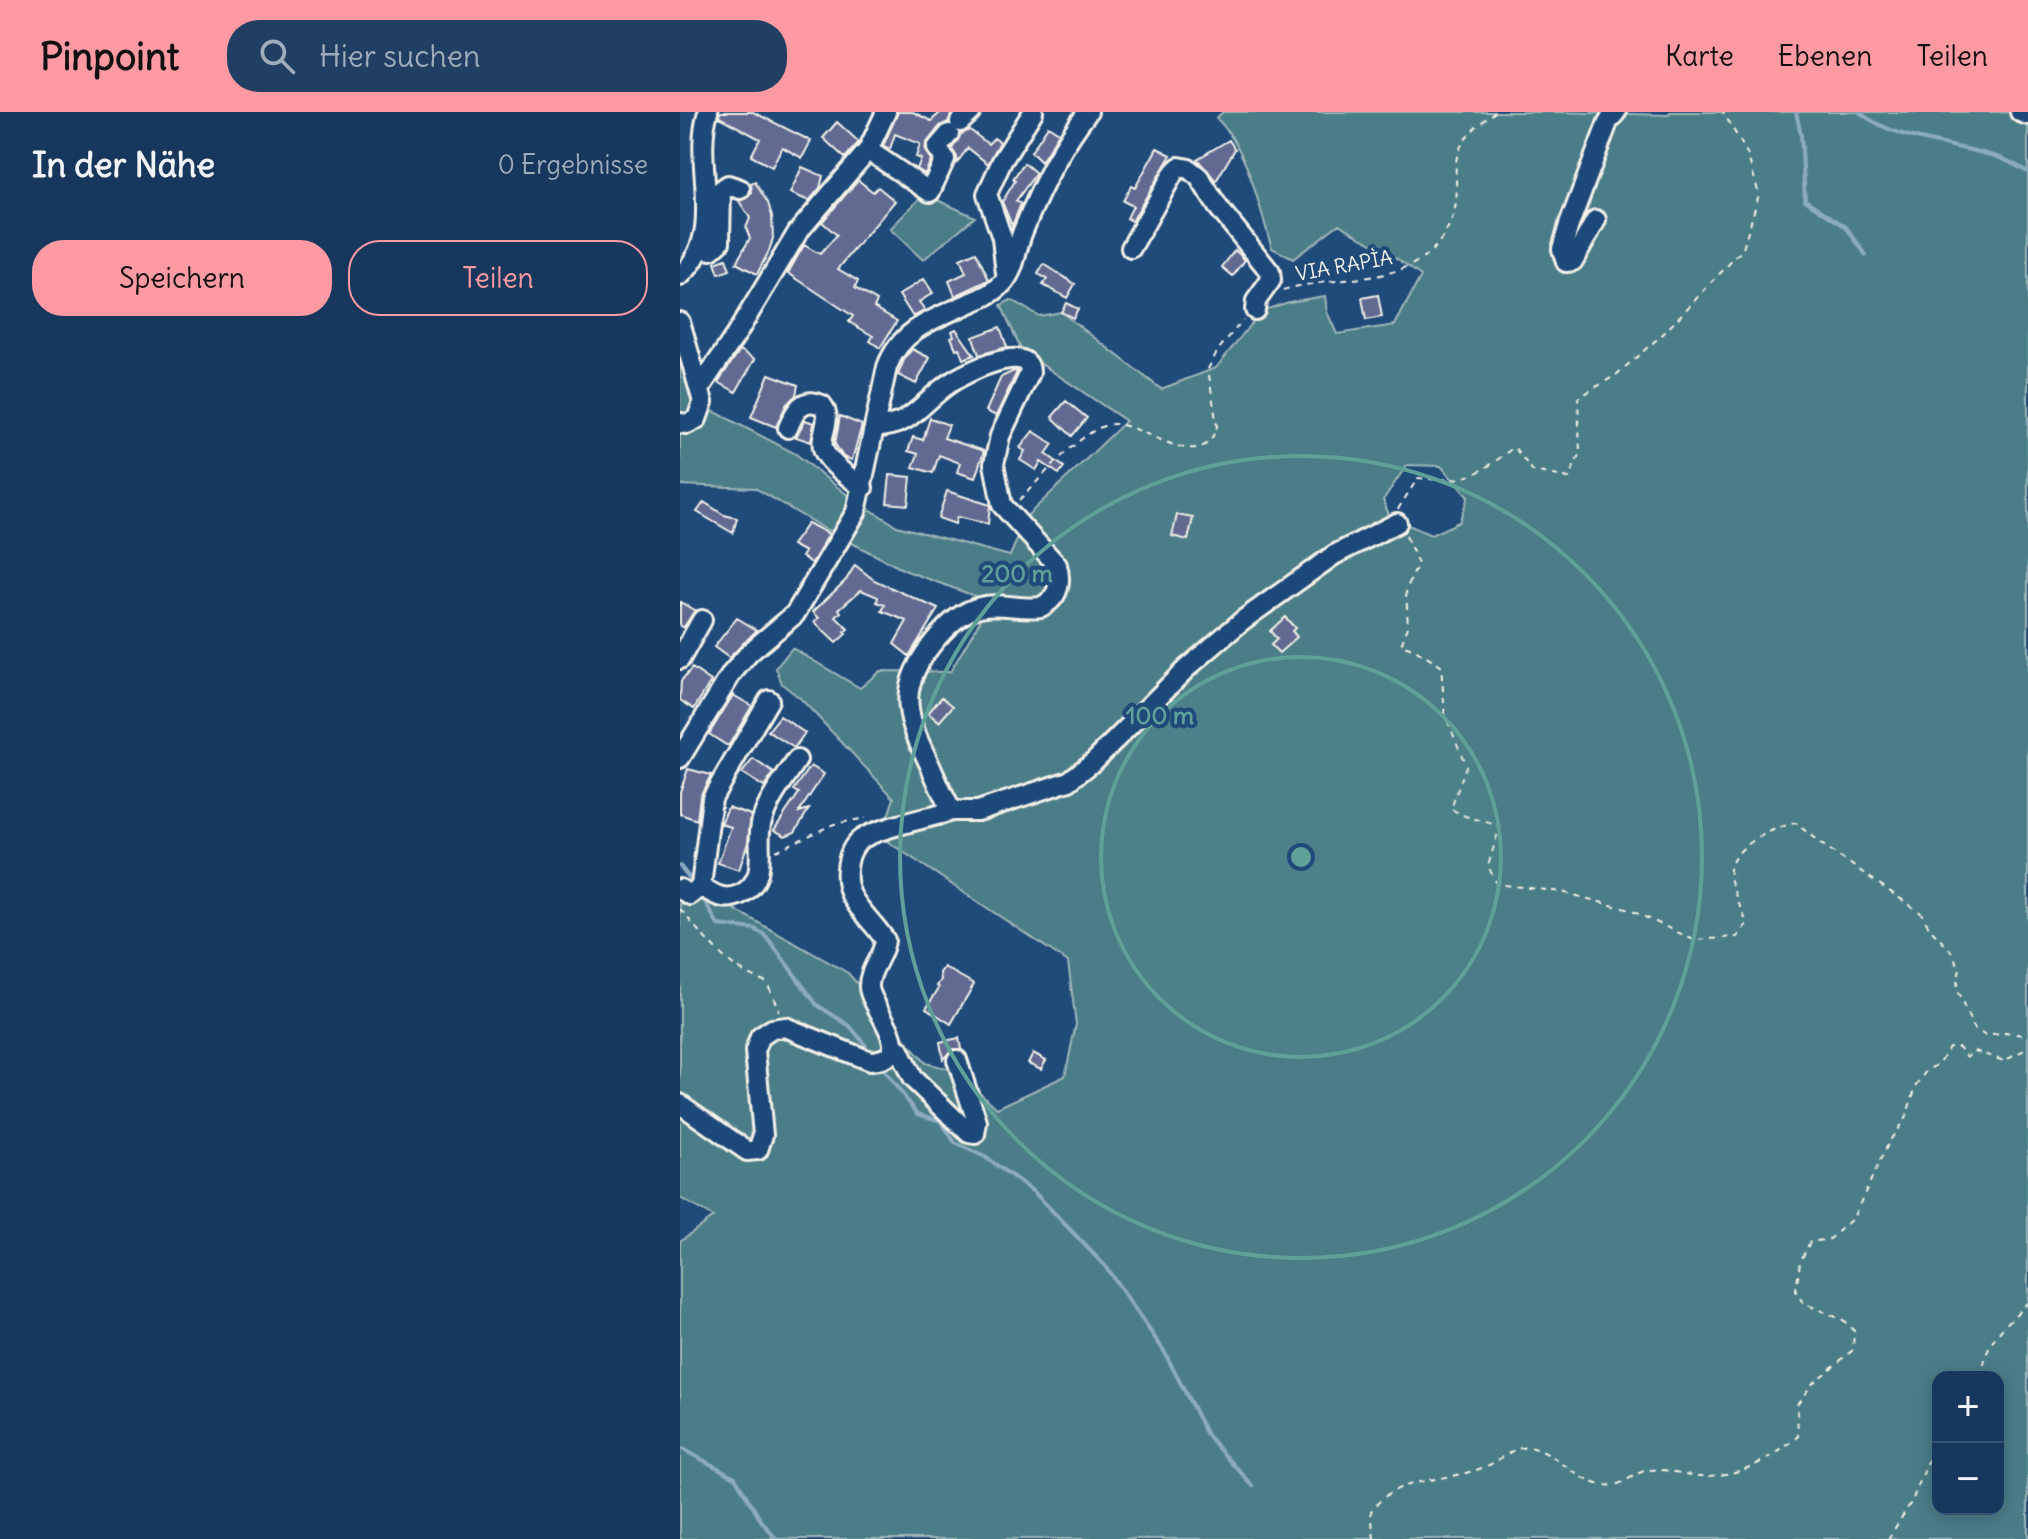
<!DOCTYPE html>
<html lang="de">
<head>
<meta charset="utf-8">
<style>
  :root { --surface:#17385c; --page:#203f62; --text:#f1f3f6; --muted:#9eacbb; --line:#365272; --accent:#ff9aa2 }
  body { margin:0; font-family:Delius,sans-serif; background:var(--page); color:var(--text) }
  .controls { position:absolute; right:24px; bottom:24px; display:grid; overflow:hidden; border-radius:16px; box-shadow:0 4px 20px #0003 }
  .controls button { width:72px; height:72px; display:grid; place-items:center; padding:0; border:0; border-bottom:2px solid var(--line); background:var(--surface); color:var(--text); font:40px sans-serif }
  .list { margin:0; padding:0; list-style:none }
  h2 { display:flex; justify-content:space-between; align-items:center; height:104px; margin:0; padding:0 32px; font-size:34px }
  h2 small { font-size:26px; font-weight:400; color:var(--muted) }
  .actions { display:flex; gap:16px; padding:24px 32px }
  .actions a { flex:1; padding:18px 0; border:2px solid var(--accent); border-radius:32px; text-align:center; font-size:28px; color:var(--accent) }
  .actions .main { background:var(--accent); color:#111 }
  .icon { flex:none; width:44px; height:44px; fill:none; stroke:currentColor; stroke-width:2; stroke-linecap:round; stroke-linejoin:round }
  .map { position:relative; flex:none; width:1348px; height:1427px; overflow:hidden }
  header { display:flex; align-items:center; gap:48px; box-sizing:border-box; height:112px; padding:0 40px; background:var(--accent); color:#111 }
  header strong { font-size:38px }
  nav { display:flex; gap:44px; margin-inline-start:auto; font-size:28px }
  .search { width:560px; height:72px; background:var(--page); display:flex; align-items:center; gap:20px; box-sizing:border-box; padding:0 28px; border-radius:32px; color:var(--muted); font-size:30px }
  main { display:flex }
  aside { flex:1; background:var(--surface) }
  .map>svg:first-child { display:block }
  .green { fill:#4c7d88; stroke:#a0b7b8; stroke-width:2; fill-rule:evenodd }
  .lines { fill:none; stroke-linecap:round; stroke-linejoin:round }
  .stream { stroke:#8dabc0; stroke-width:4 }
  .building { fill:#626b92; stroke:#f4f1e8; stroke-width:2 }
  .minor-casing { stroke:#f4f1e8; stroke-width:24 }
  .path { stroke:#f4f1e8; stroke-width:2; stroke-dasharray:6 6; stroke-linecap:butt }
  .minor { stroke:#1f4a7a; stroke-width:18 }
  .ring { fill:none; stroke:#5fa199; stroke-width:4 }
  .labels { text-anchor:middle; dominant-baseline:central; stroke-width:8; stroke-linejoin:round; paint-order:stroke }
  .street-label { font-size:20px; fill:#f4f1e8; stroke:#1f4a7a }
  .centre { fill:#5fa199; stroke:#1f4a7a; stroke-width:4 }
  .ring-label { font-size:24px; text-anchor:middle; font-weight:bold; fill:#5fa199; stroke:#1f4a7a; stroke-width:8; stroke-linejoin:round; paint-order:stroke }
</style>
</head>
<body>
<header>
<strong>Pinpoint</strong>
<div class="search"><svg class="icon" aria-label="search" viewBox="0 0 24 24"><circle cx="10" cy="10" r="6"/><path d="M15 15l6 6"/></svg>Hier suchen</div>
<nav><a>Karte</a><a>Ebenen</a><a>Teilen</a></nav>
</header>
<main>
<aside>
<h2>In der Nähe<small>0 Ergebnisse</small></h2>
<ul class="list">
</ul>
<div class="actions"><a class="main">Speichern</a><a>Teilen</a></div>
</aside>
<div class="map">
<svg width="1348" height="1427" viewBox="0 0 1348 1427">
  <rect width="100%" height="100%" fill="#1f4a7a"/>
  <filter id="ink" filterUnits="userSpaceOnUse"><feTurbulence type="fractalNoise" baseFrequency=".0125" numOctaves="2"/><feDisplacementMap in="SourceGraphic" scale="16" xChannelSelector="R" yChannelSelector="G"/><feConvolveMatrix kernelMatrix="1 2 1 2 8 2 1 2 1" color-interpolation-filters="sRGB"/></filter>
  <g filter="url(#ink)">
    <!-- green -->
    <path class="green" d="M 543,0 L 878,0 L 988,3 L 990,0 L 1348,0 L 1348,1427 L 0,1427 L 0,1129 L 33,1105 L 0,1086 L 0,792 L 3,789 L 40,789 L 168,861 L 245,951 L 276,959 L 317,996 L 385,964 L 396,912 L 388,850 L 201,725 L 214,686 L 121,587 L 102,572 L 96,556 L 112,536 L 180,576 L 200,559 L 270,560 L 311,490 L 224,458 L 145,417 L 75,376 L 0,373 L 0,234 L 18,291 L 116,342 L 170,385 L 217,414 L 330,444 L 347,404 L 446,309 L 342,239 L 321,193 L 331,188 L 359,204 L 381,200 L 481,277 L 536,256 L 581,199 L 609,190 L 645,184 L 647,200 L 657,222 L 715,213 L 741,164 L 715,145 L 659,112 L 613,147 L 592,136 C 579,95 568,36 536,6 ZM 727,353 L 761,354 L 788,385 L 779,410 L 751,423 L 710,405 L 703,388 ZM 1258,1265 L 1318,1265 L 1318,1397 L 1258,1397 Z
      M 244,82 L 295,105 L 243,148 L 210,117 Z"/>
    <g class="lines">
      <!-- stream -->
      <path class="stream" d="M 1116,0 L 1121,23 L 1125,88 L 1166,115 L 1186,143
        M 1179,0 C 1219,31 1273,30 1320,46 C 1329,49 1339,55 1348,60
        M 0,754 L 15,773
        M 22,784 L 38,813 L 75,817 L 86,824 L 137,893 L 170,914 L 186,934
        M 200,954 L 238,1002 L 261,1009 L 275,1031 L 305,1045 L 354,1080 L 425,1154 L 484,1239 L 527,1323 L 573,1374
        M 0,1336 L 55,1365 L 80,1407 L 96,1427"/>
    </g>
    <!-- building -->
    <path class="building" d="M 40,0 L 73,0 L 131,29 L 122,46 L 102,35 L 92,55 L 71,44 L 80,27 L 39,5 Z
      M 218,0 L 233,0 L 251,9 L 261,0 L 273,0 L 268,10 L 260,14 L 246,32 L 245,39 L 251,48 L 245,62 L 237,57 L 241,47 L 236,45 L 240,32 L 215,22 L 210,37 L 203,34 Z
      M 157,10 L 179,30 L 165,46 L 143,26 Z
      M 368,14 L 379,21 L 361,50 L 351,40 Z
      M 290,18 L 308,32 L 314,26 L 320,30 L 308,52 L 288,36 L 276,52 L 277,45 L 272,37 L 281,22 Z
      M 549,28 L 555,37 L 536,69 L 517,47 Z
      M 477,36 L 491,43 L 452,109 L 447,106 L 453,94 L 443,89 L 451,74 L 455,76 Z
      M 344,51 L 356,61 L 336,89 L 341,92 L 332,114 L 322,90 L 335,69 L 333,67 Z
      M 122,55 L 143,64 L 140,76 L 129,89 L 110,81 Z
      M 178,68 L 193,80 L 198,75 L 215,89 L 158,157 L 178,169 L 175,176 L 197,189 L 194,195 L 217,209 L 200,236 L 190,229 L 193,224 L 169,210 L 173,204 L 108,161 L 124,133 L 140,142 L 157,123 L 142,110 Z
      M 75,70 L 88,91 L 92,104 L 93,126 L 89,139 L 77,162 L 56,151 L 70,126 L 66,116 L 70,106 L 59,89 L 68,85 L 72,80 L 71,72 Z
      M 555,138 L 565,148 L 553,164 L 542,155 Z
      M 296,140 L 309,168 L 275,184 L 269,169 L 286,161 L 280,147 Z
      M 46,147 L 50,158 L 39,162 L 35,151 Z
      M 364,152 L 395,172 L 387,186 L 363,173 L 367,167 L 358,162 Z
      M 244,167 L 253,181 L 239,190 L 245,198 L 233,205 L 219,183 Z
      M 698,183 L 702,205 L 686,208 L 682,186 Z
      M 386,191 L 398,197 L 393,206 L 381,200 Z
      M 320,215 L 327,235 L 299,243 L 293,225 Z
      M 276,217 L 294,243 L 283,247 L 279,236 L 276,237 L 271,225 L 274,224 L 272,219 Z
      M 232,237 L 250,246 L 236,272 L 218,263 L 224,248 Z
      M 60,238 L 75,247 L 56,280 L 38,270 Z
      M 334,259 L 337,260 L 316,304 L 306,299 L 321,265 Z
      M 89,262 L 118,273 L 116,283 L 106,293 L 96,315 L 71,305 Z
      M 386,289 L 407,306 L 392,324 L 372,305 Z
      M 160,304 L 182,313 L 172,348 L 163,345 L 155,332 Z
      M 250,306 L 269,313 L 264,326 L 304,339 L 295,366 L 277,360 L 280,351 L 259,343 L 253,361 L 233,355 L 238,342 L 228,339 L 233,325 L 243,328 Z
      M 125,308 L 134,311 L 131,330 L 116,325 Z
      M 353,319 L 373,332 L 366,342 L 384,355 L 379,362 L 361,350 L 356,358 L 340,348 L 345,339 L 340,336 Z
      M 210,363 L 231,365 L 228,393 L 207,391 Z
      M 267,379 L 310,393 L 308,412 L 277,405 L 275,412 L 258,406 Z
      M 24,390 L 44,403 L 57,406 L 53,421 L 17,400 Z
      M 497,403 L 513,406 L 508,428 L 492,424 Z
      M 128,411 L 149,422 L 132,451 L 122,445 L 125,440 L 112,433 Z
      M 175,453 L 194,468 L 258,497 L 229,544 L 214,532 L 227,509 L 202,499 L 205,493 L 197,490 L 198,485 L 181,478 L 159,497 L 161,500 L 156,505 L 168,517 L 164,520 L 166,522 L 156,531 L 134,510 L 139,506 L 133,500 L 166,468 Z
      M 0,490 L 15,498 L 4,515 L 0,514 Z
      M 605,505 L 615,516 L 612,519 L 617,525 L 599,541 L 591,533 L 597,527 L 590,519 Z
      M 57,506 L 77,518 L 49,546 L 34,535 Z
      M 12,556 L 31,569 L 14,597 L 0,588 L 1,569 Z
      M 53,583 L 72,594 L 49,633 L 46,633 L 29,622 Z
      M 262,585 L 273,594 L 259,610 L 248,601 Z
      M 100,604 L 125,621 L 114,636 L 88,619 Z
      M 73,647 L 94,661 L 84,675 L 62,661 Z
      M 131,654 L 144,662 L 119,700 L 129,697 L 115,720 L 105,724 L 94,718 L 119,681 L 114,678 Z
      M 8,657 L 31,663 L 20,684 L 17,708 L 0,702 L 0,680 Z
      M 48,695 L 71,703 L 68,730 L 59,758 L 38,751 L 51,715 L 41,712 Z
      M 264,855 L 294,872 L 271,912 L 246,896 L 259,876 L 257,874 L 261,868 L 260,861 Z
      M 279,926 L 281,937 L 273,937 L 263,947 L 260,930 Z
      M 353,941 L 366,948 L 361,957 L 348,951 Z"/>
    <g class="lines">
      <!-- minor casing -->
      <g class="minor-casing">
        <path id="minor" d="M 206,0 L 188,38 L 250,80 L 265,47 L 257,36 L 269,22
          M 1340,0 L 1348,3
          M 280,10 L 291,0
          M 916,108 L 893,149 L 886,150 L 882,137 L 889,113 L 928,10 L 936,0
          M 21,136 L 31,138 L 40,130 L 41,78 L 48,73 L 60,77
          M 451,136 L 494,60 L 499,55 L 509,57 L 519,65 L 538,95 L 590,160 L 591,168 L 576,189 L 575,198
          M 326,162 L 322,126 L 307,82 L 322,49 L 353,0
          M 0,164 C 49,120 11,54 28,0
          M 0,210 L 23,290 L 17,307 L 7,312 L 0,311
          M 20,276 L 57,221 L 118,120 L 188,38
          M 108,316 C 115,299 122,284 142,293 C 155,309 136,324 145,341 C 153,355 171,366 183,376
          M 0,547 L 22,508
          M 0,646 L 52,561 L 70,540 L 115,502 L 176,400 L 207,255 C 221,216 257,206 292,190 C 302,186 312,182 319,175 C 336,160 335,138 343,119 C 360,77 380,35 408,0
          M 272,699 L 298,699 L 389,669 L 414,649 L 507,556 L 563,508 L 654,443 L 717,411
          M 21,774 C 34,783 45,790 61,782 C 91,766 74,733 82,708 C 89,686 105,667 117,648
          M 0,777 L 10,783 L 21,774 L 32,686 L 89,588
          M 214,934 L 219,938 L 232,966 L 289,1021 L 295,1022 L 297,1010 L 277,948
          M 0,992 L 67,1039 L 78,1038 L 83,1023 L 75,939 L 80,925 L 92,917 L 105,915 L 190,949 C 242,946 190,896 189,875 C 188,858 204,844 205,828 C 195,812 179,799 171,783 C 163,766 166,736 183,726 C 201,715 249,706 272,699 C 262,683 256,666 248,649 C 223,599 218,572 256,527 C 268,513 282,499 300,495 C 320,490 341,498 361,495 C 378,486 382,472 377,453 L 322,393 L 314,352 L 320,324 L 350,261 C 351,228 284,261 270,271 C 254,281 242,297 226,307 C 217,313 206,314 196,316"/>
      </g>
      <!-- path -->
      <path class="path" d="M 603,178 C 646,165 697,172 737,150 C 756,140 774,112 776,90 C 778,74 773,56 778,41 C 785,22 800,11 815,0
        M 339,388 C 360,368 406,311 435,312 C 466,313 523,365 537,314 L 528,257 L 538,238 L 563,208
        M 718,397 L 738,366 C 786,371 797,364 834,335 L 853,359 L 889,366 L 900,341 L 898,286 L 936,263 L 983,222 L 1063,137 L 1079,82 L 1067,41 L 1043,0
        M 726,424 L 738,452 L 726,478 L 728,515 L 721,533 L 735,538 L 761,554 L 765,602 L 786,654 L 771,697 L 785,704 L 820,714 L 808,754 L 817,772 L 882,780 L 950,798 L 1014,828 L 1057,825 L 1067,812 C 1062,797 1052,779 1050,763 C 1046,737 1095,714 1116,711 L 1140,731 L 1241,801 L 1250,817 L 1271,839 L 1280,857 L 1276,877 L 1294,917 L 1306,924 L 1326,921 L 1348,923
        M 96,739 L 154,712 L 186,706
        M 0,797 C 27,828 47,857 87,870 L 99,899
        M 1304,1265 C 1300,1233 1328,1211 1348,1190
        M 694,1427 L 691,1399 C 700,1388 707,1381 720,1376 C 748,1365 781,1366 809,1353 C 823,1346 836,1332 853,1336 C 879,1343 896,1369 923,1373 C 945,1376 950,1361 969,1358 C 986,1356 1006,1364 1024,1364 C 1061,1364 1090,1348 1118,1325 L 1117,1292 L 1133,1271 L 1173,1238 L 1174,1219 L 1163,1208 L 1123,1191 L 1116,1179 L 1120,1150 L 1130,1130 L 1150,1127 L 1173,1106 L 1209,1030 L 1226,1005 L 1236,974 L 1247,959 L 1259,952 L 1269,935 L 1279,935 L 1287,945 L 1295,939 L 1324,949 L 1348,936
        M 1208,1427 L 1232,1389 L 1249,1347 L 1258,1334"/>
      <!-- minor -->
      <use href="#minor" class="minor"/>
    </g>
  </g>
  <!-- distance rings -->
  <circle cx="621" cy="745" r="200" fill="#5fa199" fill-opacity=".12"/>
  <g class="ring">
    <circle cx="621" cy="745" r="200"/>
    <circle cx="621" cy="745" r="401"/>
  </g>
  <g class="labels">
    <!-- street labels -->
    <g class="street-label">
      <text transform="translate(664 153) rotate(-10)">VIA RAPÌA</text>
    </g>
  </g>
  <circle cx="621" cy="745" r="12" class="centre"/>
  <g class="ring-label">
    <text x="337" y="470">200 m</text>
    <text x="480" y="612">100 m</text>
  </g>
</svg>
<div class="controls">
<button>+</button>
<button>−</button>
</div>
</div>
</main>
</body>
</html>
